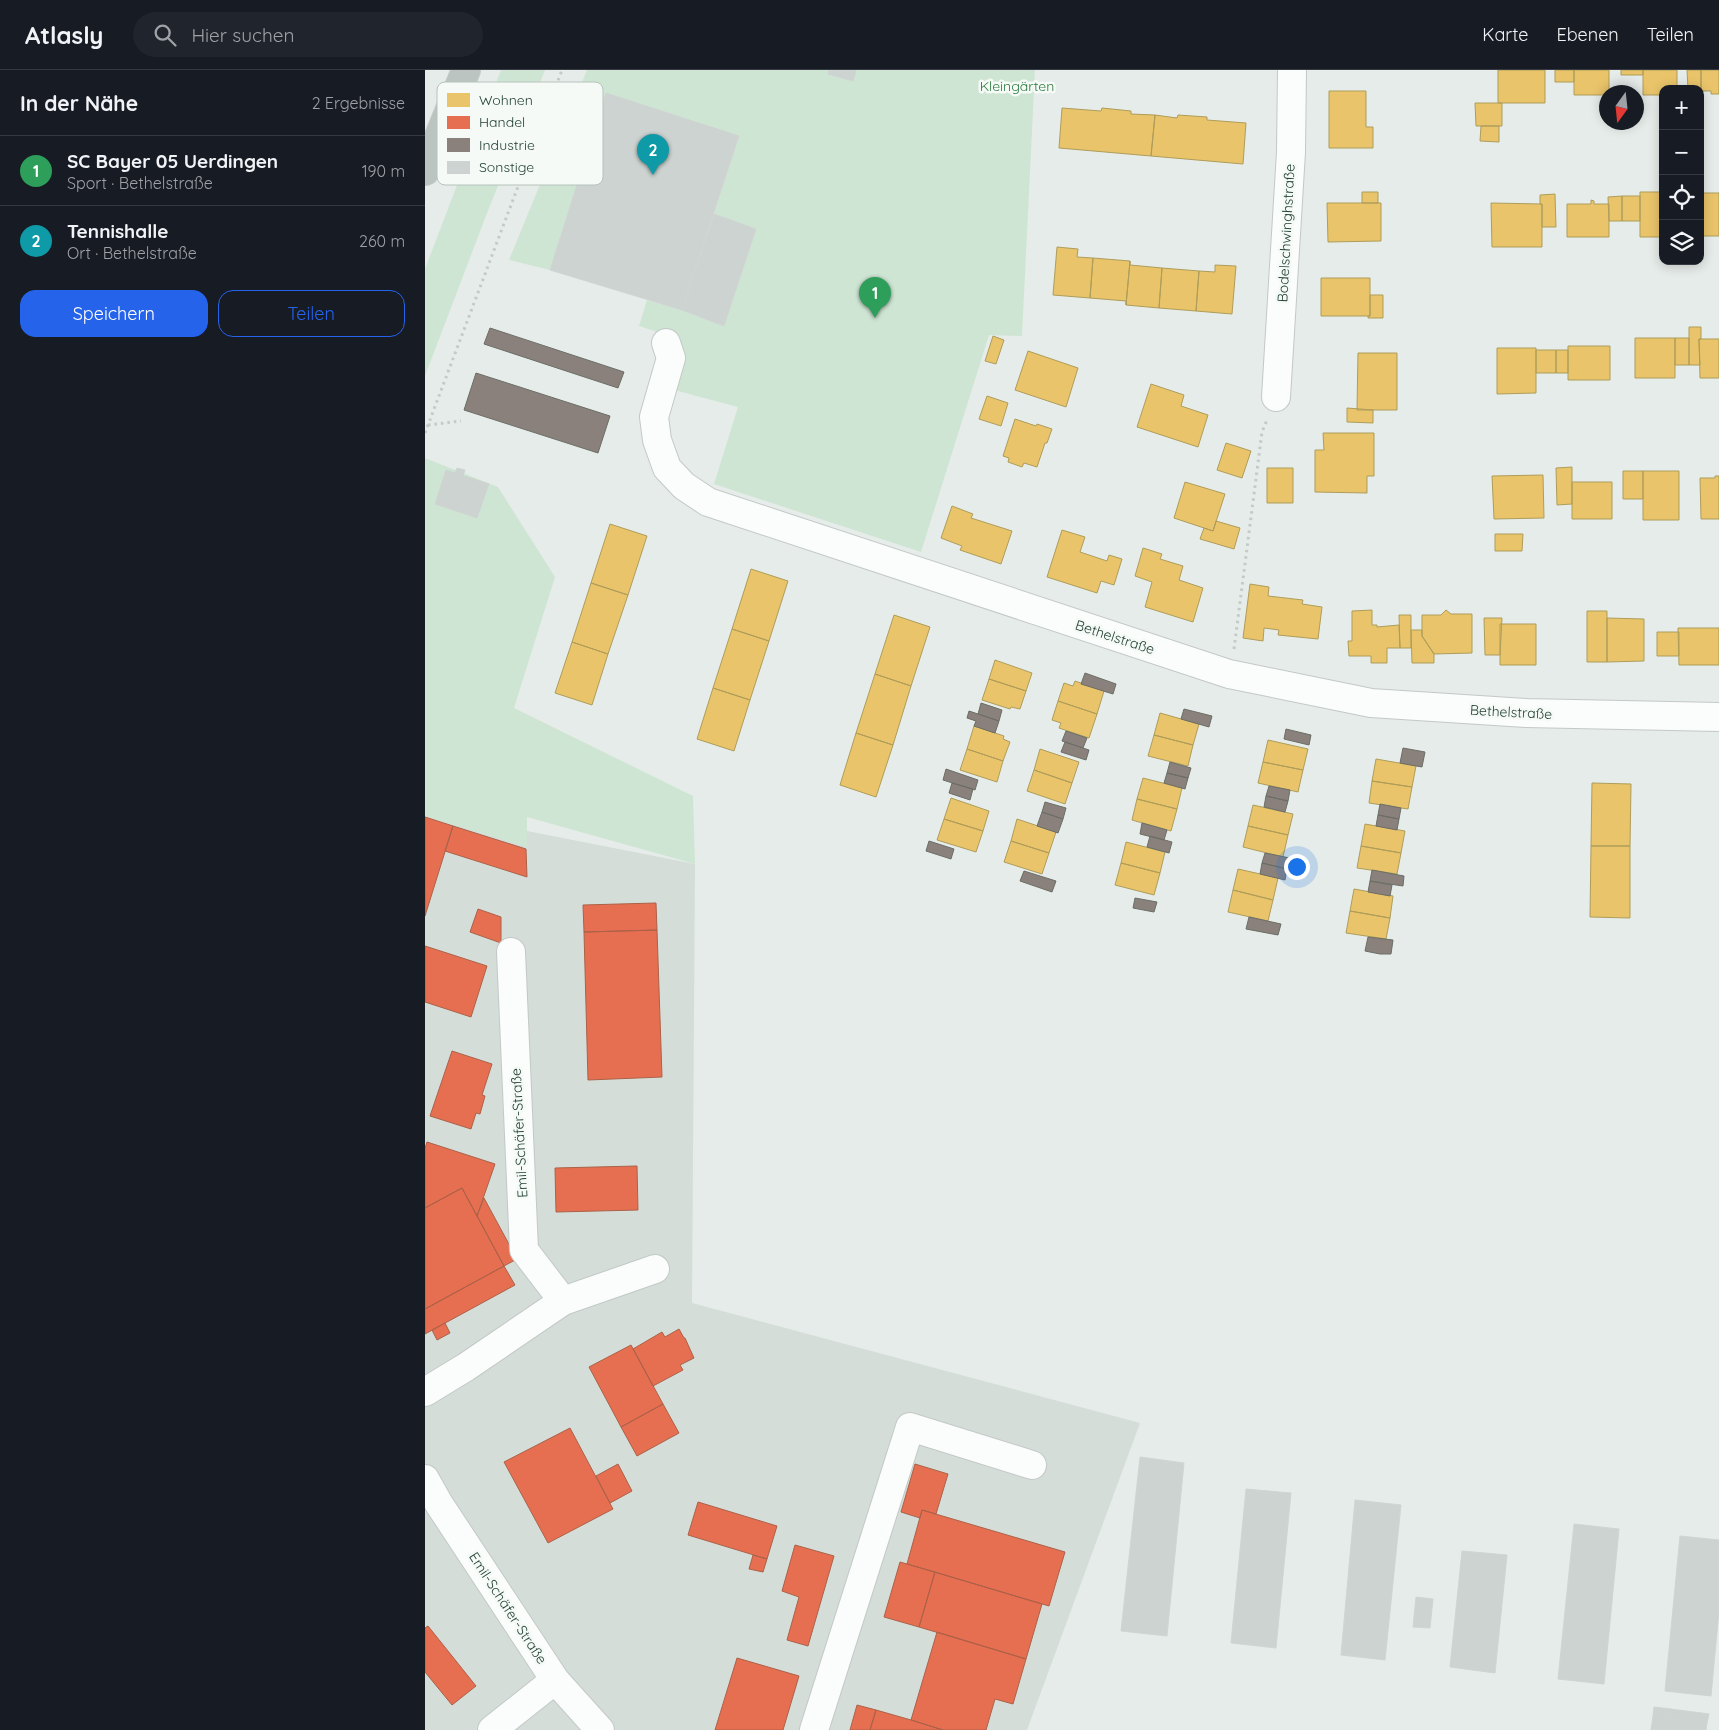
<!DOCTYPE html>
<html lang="de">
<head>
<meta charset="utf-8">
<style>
  :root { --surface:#171b24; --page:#20242c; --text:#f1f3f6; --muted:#9ea1a6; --line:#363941; --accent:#2563eb }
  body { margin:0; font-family:Quicksand,sans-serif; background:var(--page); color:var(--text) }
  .controls { position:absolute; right:15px; top:15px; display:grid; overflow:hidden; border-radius:10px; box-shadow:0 2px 12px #0003 }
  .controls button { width:45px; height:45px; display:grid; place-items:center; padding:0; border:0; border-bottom:1px solid var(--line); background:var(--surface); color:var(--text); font:25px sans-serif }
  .compass { position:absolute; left:1174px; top:15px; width:45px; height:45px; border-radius:50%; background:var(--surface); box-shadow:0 2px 12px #0003; rotate:195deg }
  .you { position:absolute; left:871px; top:796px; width:18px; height:18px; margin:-12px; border:4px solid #fff; border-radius:50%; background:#1a73e8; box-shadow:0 0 0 8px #1a73e833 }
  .badge { display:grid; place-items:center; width:32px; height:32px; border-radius:50%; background:var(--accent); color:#fff; font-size:16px; font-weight:700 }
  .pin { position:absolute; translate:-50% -41px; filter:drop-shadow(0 1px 2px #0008) }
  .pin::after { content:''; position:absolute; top:26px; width:18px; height:15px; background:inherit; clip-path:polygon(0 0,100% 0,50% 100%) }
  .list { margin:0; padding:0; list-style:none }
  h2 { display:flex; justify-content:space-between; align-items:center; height:65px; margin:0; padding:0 20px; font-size:21px }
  h2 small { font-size:16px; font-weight:400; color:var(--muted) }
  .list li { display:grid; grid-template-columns:32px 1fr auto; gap:15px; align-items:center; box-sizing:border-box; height:70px; padding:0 20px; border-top:1px solid var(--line) }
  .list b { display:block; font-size:19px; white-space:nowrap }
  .list p { margin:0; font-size:16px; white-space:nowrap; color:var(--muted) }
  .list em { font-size:16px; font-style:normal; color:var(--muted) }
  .actions { display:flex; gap:10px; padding:15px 20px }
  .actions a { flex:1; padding:11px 0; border:1px solid var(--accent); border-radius:15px; text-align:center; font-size:18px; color:var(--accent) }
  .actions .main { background:var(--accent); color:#fff }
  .icon { flex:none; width:28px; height:28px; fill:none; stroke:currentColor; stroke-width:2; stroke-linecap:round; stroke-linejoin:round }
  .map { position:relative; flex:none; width:1294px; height:1660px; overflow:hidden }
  header { display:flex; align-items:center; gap:30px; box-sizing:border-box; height:70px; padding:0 25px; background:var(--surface); border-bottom:1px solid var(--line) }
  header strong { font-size:24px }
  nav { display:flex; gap:28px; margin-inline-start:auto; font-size:18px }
  .search { width:350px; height:45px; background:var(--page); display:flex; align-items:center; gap:12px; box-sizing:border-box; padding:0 18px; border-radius:28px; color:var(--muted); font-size:19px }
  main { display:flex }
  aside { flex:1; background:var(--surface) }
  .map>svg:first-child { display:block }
  .built { fill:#d4ddd8 }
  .green { fill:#cfe5d3 }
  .homes { fill:#e9c46a; stroke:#ae9d5a }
  .shops { fill:#e76f51; stroke:#ac6148 }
  .industry { fill:#8a817c; stroke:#6b6e66 }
  .building { fill:#cdd3d0; stroke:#cfd5d2 }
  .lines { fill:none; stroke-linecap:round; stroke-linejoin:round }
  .minor-casing { stroke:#c3c9c6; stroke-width:30 }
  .highway-casing { stroke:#c2cbc7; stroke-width:30 }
  .path { stroke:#c2cbc6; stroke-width:3; stroke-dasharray:2.5 4; stroke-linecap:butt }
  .minor { stroke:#fbfcfc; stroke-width:28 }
  .highway { stroke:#bbc4c0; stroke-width:28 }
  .labels { text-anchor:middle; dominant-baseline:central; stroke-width:5; stroke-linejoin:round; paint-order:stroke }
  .park-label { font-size:14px; fill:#2b793e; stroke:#f5faf7 }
  .street-label { font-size:14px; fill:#234134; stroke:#f5faf7 }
  .key { fill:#f5faf7; stroke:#b6c2bc; stroke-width:1 }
  .key-label { font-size:14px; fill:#234134 }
</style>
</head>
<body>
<header>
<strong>Atlasly</strong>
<div class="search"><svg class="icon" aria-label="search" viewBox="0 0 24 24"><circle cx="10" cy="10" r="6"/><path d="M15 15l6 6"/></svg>Hier suchen</div>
<nav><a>Karte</a><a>Ebenen</a><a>Teilen</a></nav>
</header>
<main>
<aside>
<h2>In der Nähe<small>2 Ergebnisse</small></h2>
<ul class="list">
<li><span class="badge" style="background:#2e9e5b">1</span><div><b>SC Bayer 05 Uerdingen</b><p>Sport · Bethelstraße</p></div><em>190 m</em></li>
<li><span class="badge" style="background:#0f9aa8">2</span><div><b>Tennishalle</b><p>Ort · Bethelstraße</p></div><em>260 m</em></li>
</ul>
<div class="actions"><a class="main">Speichern</a><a>Teilen</a></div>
</aside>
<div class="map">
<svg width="1294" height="1660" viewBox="0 0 1294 1660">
  <rect width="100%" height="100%" fill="#e6ece9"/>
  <!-- built -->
  <path class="built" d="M 0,741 L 270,794 L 267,1233 L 715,1353 L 602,1660 L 0,1660 Z"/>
  <!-- green -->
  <path class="green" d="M 76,0 L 120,0 L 64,138 L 0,306 L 0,199 Z
    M 162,0 L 610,0 L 597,266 L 564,265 L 496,482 L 289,414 L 313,337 L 249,320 L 247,272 L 232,262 L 214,256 L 222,230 L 257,240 L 299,256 L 331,159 L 289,144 L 314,67 L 181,23 L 125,200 L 84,190 Z
    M 0,388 L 73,417 L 130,507 L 89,638 L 268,726 L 270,794 L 102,747 L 102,777 L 0,746 Z"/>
  <!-- homes -->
  <path class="homes" d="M 1073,0 L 1120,0 L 1120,33 L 1073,33 Z
    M 1130,0 L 1149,0 L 1149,12 L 1130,12 Z
    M 1149,0 L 1184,0 L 1184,22 L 1182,22 L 1182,25 L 1149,25 Z
    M 1196,0 L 1218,0 L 1218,5 L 1196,5 Z
    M 1218,0 L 1252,0 L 1252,19 L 1238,19 L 1238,25 L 1218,25 Z
    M 1262,0 L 1276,0 L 1276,20 L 1275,19 L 1263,19 Z
    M 1276,0 L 1294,0 L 1294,24 L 1286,24 L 1286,21 L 1276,21 Z
    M 904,21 L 941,21 L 941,57 L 948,57 L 948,78 L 904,78 Z
    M 1050,33 L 1077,33 L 1077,56 L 1051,56 Z
    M 637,38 L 676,41 L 677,38 L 706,41 L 706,44 L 730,45 L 726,86 L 634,78 Z
    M 730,45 L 752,48 L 753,45 L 782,47 L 782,50 L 821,53 L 818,94 L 726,86 Z
    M 1056,56 L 1074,56 L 1074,72 L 1055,71 Z
    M 937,122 L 953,122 L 953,133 L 937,133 Z
    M 1215,122 L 1238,122 L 1238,167 L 1215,167 Z
    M 1275,123 L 1294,123 L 1294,166 L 1275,166 Z
    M 1130,124 L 1131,157 L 1117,157 L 1117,134 L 1115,134 L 1115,125 Z
    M 1197,126 L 1215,126 L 1215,151 L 1197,151 Z
    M 1197,126 L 1197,151 L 1184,151 L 1183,127 Z
    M 1166,130 L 1169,131 L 1169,134 L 1184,134 L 1184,167 L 1142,167 L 1142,134 L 1166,134 Z
    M 902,133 L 956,133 L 956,171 L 903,172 Z
    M 1066,133 L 1117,134 L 1117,177 L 1067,177 Z
    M 632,177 L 653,179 L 652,187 L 668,188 L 665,228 L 628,225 Z
    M 668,188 L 705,191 L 701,235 L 701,231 L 665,228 Z
    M 705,191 L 705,195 L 737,198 L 734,238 L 701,235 Z
    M 790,195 L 811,196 L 807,244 L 771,241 L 774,201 L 790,202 Z
    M 737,198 L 774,201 L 771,241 L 734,238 Z
    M 896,208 L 945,208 L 945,246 L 896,246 Z
    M 945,225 L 958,225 L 958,248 L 943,248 L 943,246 L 945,246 Z
    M 1264,257 L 1276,257 L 1276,269 L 1274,269 L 1275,295 L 1264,295 Z
    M 568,266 L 579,270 L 571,294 L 560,291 Z
    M 1210,268 L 1250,268 L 1250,308 L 1210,308 Z
    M 1250,268 L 1264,268 L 1264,295 L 1250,295 Z
    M 1274,269 L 1294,269 L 1294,308 L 1275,308 Z
    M 1143,276 L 1185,276 L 1185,310 L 1143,310 Z
    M 1072,278 L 1111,278 L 1111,323 L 1072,324 Z
    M 1111,280 L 1131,280 L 1131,303 L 1111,303 Z
    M 1131,280 L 1143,280 L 1143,303 L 1131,303 Z
    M 603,281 L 653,298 L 641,337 L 590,320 Z
    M 933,283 L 972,283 L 972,340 L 932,340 Z
    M 726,314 L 759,325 L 756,336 L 783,345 L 773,377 L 712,357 Z
    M 562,326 L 583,333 L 576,356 L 554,349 Z
    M 922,338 L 948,340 L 948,353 L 922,352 Z
    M 590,349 L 611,356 L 612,354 L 627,359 L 622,373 L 620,373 L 612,397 L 599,393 L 597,397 L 583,392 L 584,388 L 578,386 Z
    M 898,363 L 949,363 L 949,406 L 942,406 L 942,423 L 890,422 L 890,380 L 899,380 Z
    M 801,373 L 826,381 L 817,408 L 792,400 Z
    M 1147,397 L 1147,434 L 1132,435 L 1131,398 Z
    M 842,398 L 868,398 L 868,433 L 842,433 Z
    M 1198,401 L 1218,401 L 1218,429 L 1198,429 Z
    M 1218,401 L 1254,401 L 1254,450 L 1218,450 Z
    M 1118,405 L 1119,448 L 1069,449 L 1067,406 Z
    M 1290,406 L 1294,406 L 1294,449 L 1276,449 L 1275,408 L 1290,408 Z
    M 760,412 L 800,424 L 788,461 L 749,448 Z
    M 1147,412 L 1187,412 L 1187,449 L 1147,449 Z
    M 527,436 L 548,444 L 546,448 L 587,461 L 576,494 L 535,480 L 537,476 L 516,468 Z
    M 791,451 L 815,458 L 809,479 L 775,469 L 779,458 L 788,461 Z
    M 185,454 L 222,466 L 203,525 L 166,513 Z
    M 637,460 L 660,467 L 655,482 L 682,491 L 684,485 L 697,489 L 689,515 L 676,511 L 672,523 L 622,507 Z
    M 1070,464 L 1098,464 L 1097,481 L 1070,481 Z
    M 718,478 L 737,484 L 735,489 L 758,496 L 754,510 L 778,518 L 768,552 L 720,537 L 727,512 L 710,506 Z
    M 326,499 L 363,511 L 344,571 L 307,559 Z
    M 166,513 L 203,525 L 183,584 L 147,572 Z
    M 825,514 L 844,517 L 843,526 L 878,530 L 877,534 L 897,537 L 893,569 L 853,565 L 854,560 L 839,558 L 838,571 L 818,568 Z
    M 947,540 L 947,555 L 952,555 L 952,557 L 974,555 L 975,578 L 962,578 L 962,593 L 946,593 L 946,586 L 924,586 L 923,571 L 927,571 L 927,541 Z
    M 1021,540 L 1026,544 L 1047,544 L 1047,583 L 1009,584 L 997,566 L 997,545 L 1016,545 Z
    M 1162,541 L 1182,541 L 1182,592 L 1162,592 Z
    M 469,545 L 505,557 L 486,616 L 450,604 Z
    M 974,545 L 986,545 L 986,578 L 975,578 Z
    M 1059,548 L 1077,548 L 1075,585 L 1060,585 Z
    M 1182,548 L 1219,549 L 1219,591 L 1182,592 Z
    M 1075,554 L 1111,554 L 1111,595 L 1075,595 Z
    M 1253,558 L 1294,558 L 1294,595 L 1254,595 Z
    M 307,559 L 344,571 L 325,630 L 288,618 Z
    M 986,560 L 997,560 L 997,566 L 1009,584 L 1009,593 L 987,593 Z
    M 1232,562 L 1254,562 L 1254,586 L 1232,586 Z
    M 147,572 L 183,584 L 167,635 L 130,623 Z
    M 570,590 L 607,603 L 601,621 L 564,609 Z
    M 450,604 L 486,616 L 468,675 L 431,663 Z
    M 564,609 L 601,621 L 595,639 L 586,637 L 585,639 L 557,630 Z
    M 650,611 L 679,621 L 672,644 L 633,631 L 639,613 L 648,616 Z
    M 288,618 L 325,630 L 309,681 L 272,669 Z
    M 633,631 L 672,644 L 664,668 L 634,658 L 636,653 L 627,650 Z
    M 735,643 L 774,654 L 768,675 L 729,665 Z
    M 549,656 L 579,666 L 578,669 L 585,672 L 578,691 L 542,679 Z
    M 431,663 L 468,675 L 451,727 L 415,715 Z
    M 729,665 L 768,675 L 763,696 L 723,686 Z
    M 843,670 L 883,679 L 878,700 L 838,692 Z
    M 542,679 L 578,691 L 572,712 L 535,700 Z
    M 615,679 L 654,692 L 647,713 L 609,700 Z
    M 951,689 L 991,696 L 987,717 L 947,711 Z
    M 838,692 L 878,700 L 873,722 L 833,713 Z
    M 609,700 L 647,713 L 640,734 L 602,721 Z
    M 718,708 L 757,718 L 752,739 L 712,729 Z
    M 947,711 L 987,717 L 983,739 L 944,733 Z
    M 1167,713 L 1206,714 L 1205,776 L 1166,776 Z
    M 526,728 L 564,741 L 558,761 L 519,749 Z
    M 712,729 L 752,739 L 746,761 L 707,750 Z
    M 828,735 L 868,744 L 863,765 L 823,756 Z
    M 519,749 L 558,761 L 551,782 L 512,770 Z
    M 592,749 L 631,762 L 624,783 L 586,771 Z
    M 940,754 L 980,761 L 976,783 L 936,776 Z
    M 823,756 L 863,765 L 858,787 L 818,777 Z
    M 586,771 L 624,783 L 617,804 L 579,792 Z
    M 701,772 L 740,782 L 735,803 L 696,793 Z
    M 936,776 L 976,783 L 972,804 L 932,798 Z
    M 1166,776 L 1205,776 L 1205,848 L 1165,847 Z
    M 696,793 L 735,803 L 729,825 L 690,815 Z
    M 813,799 L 853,808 L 848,830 L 808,820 Z
    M 929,819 L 968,826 L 965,848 L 925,841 Z
    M 808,820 L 848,830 L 843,851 L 803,842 Z
    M 925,841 L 965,848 L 961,869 L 921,863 Z"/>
  <!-- shops -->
  <path class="shops" d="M 0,747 L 28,756 L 0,846 Z
    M 28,756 L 101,779 L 102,807 L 20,781 Z
    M 231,833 L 232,860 L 159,862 L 158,835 Z
    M 53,839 L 76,847 L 76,873 L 45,862 Z
    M 232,860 L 237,1007 L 163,1010 L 159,862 Z
    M 0,876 L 62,896 L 46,947 L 0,932 Z
    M 27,981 L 67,994 L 57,1025 L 60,1026 L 55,1044 L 51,1043 L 46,1059 L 5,1046 Z
    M 2,1072 L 70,1094 L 52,1146 L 37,1118 L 0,1138 L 0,1078 Z
    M 212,1096 L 213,1140 L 131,1142 L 130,1098 Z
    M 37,1118 L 79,1196 L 0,1239 L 0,1138 Z
    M 59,1128 L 92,1189 L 79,1196 L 52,1146 Z
    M 79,1196 L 90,1215 L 0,1264 L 0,1239 Z
    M 20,1253 L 25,1263 L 12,1270 L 7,1260 Z
    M 254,1259 L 259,1268 L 260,1268 L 269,1288 L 255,1295 L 258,1300 L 228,1316 L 208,1279 L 237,1262 L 240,1267 Z
    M 206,1275 L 238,1334 L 196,1357 L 164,1297 Z
    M 238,1334 L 254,1363 L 212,1386 L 196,1357 Z
    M 145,1358 L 188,1439 L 123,1473 L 79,1392 Z
    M 193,1394 L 207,1421 L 185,1433 L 171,1406 Z
    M 490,1394 L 523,1404 L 511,1444 L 497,1440 L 495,1448 L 476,1442 Z
    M 273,1432 L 352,1456 L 342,1489 L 263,1465 Z
    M 497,1440 L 640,1482 L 624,1536 L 482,1494 Z
    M 370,1475 L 409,1486 L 383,1576 L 362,1570 L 374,1527 L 357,1521 Z
    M 328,1485 L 342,1489 L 338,1502 L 324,1499 Z
    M 475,1492 L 510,1502 L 494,1557 L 459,1547 Z
    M 510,1502 L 617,1534 L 601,1589 L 494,1557 Z
    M 3,1556 L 51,1616 L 27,1635 L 0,1602 L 0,1558 Z
    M 512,1562 L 601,1589 L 588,1634 L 570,1629 L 561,1660 L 518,1660 L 486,1650 Z
    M 312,1588 L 374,1606 L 358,1660 L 290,1660 Z
    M 432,1635 L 451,1640 L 445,1660 L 425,1660 Z
    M 451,1640 L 486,1650 L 518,1660 L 445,1660 Z"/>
  <!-- industry -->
  <path class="industry" d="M 65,258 L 199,302 L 193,318 L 59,274 Z
    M 51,303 L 185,346 L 173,383 L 39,340 Z
    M 660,603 L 691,614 L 688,624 L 656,614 Z
    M 556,633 L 577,640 L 574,651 L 553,644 Z
    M 759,639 L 787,646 L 784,657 L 756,649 Z
    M 544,641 L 574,651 L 570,663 L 549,656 L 551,651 L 542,648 Z
    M 861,659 L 886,665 L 884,675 L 859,669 Z
    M 641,661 L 662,668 L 658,678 L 637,671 Z
    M 640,672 L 664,680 L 661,690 L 636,682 Z
    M 978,678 L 1000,682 L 997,697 L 975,693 Z
    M 745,692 L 766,698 L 763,708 L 742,703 Z
    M 521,699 L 553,710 L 550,720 L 518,710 Z
    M 742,703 L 763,708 L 760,719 L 739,713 Z
    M 527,713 L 548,719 L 545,730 L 524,723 Z
    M 844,716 L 865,720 L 863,731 L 841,726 Z
    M 841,726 L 863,731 L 860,742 L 839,737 Z
    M 620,732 L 641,738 L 638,749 L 617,742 Z
    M 955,734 L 976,738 L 974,749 L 953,745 Z
    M 617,742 L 638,749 L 633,763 L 612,756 Z
    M 953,745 L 974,749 L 972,760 L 951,756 Z
    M 717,753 L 742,760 L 739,770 L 715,764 Z
    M 725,766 L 747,772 L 744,783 L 722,777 Z
    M 504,771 L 529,779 L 526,789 L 501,781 Z
    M 840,783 L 865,788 L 862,799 L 837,793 Z
    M 837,793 L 862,799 L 860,810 L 835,804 Z
    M 947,800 L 979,806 L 978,816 L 945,811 Z
    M 599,801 L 631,811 L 627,822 L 595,811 Z
    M 945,811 L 967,815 L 965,826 L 943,822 Z
    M 710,828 L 732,832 L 729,842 L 708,838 Z
    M 824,847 L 856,854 L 853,865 L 821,859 Z
    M 943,867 L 968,870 L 966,884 L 955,884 L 940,881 Z"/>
  <!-- building -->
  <path class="building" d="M 404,0 L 428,0 L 431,1 L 428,11 L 403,4 Z
    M 181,23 L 314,66 L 257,240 L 125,200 Z
    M 289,144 L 331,159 L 299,256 L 257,240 Z
    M 32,398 L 40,400 L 38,406 L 30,403 Z
    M 21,400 L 64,414 L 52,448 L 10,434 Z
    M 715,1387 L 759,1393 L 742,1566 L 696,1561 Z
    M 821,1419 L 866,1423 L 851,1578 L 806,1573 Z
    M 930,1430 L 976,1435 L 960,1590 L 916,1585 Z
    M 1149,1454 L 1194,1459 L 1179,1614 L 1133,1609 Z
    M 1255,1466 L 1294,1470 L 1294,1541 L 1286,1626 L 1240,1621 Z
    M 1037,1481 L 1082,1485 L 1070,1603 L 1025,1597 Z
    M 991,1527 L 1008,1529 L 1005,1558 L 988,1557 Z
    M 1229,1637 L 1246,1639 L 1244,1648 L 1228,1646 Z
    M 1246,1639 L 1284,1644 L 1282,1653 L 1244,1648 Z
    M 1228,1646 L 1282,1653 L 1281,1660 L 1226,1660 Z"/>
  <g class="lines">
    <!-- minor casing -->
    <g class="minor-casing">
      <path id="minor" d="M 241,273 L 246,288 L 229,347 L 232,370 L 242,398 L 259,416 L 283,432 L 804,604 L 946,633 L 1101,643 L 1294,647
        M 851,327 L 866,82 L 867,0
        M 86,882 L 99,1180 L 138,1231
        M 0,1322 L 41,1297 L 138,1231 L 230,1199
        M 0,1409 L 14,1434 L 130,1610 L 175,1660
        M 67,1660 L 130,1610
        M 389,1660 L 485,1357 L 607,1395"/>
    </g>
    <!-- highway casing -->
    <g class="highway-casing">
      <path id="highway" d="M 0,101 L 41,0"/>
    </g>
    <!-- path -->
    <path class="path" d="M 3,355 L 36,351
      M 0,363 L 137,0
      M 809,579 L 837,362 L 842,350"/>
    <!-- minor -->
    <use href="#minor" class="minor"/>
    <!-- highway -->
    <use href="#highway" class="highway"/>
  </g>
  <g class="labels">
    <!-- park labels -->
    <g class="park-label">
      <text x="592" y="16">Kleingärten</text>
    </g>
    <!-- street labels -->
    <g class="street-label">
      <text transform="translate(861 163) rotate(-87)">Bodelschwinghstraße</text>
      <text transform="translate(690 567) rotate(18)">Bethelstraße</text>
      <text transform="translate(1086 642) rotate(3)">Bethelstraße</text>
      <text transform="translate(94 1063) rotate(-93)">Emil-Schäfer-Straße</text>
      <text transform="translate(83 1538) rotate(57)">Emil-Schäfer-Straße</text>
    </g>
  </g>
  <!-- legend -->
  <rect x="12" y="12" width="166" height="103" rx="8" class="key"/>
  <rect x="22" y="23" width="23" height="14" fill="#e9c46a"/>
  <rect x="22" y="46" width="23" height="13" fill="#e76f51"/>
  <rect x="22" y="68" width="23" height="14" fill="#8a817c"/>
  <rect x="22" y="91" width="23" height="13" fill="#cdd3d0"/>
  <g class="key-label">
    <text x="54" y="35">Wohnen</text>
    <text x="54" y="57">Handel</text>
    <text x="54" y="80">Industrie</text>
    <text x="54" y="102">Sonstige</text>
  </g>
</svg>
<div class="controls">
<button>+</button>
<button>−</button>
<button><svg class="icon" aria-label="locate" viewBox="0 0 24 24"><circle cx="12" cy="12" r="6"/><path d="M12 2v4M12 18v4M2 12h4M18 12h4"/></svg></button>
<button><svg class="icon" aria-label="layers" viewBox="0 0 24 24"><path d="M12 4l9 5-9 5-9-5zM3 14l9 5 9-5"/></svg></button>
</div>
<svg class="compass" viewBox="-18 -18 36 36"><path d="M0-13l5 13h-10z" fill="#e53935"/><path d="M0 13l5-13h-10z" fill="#9ea1a6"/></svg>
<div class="you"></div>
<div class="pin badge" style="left:450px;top:248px;background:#2e9e5b">1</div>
<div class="pin badge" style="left:228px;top:105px;background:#0f9aa8">2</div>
</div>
</main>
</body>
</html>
